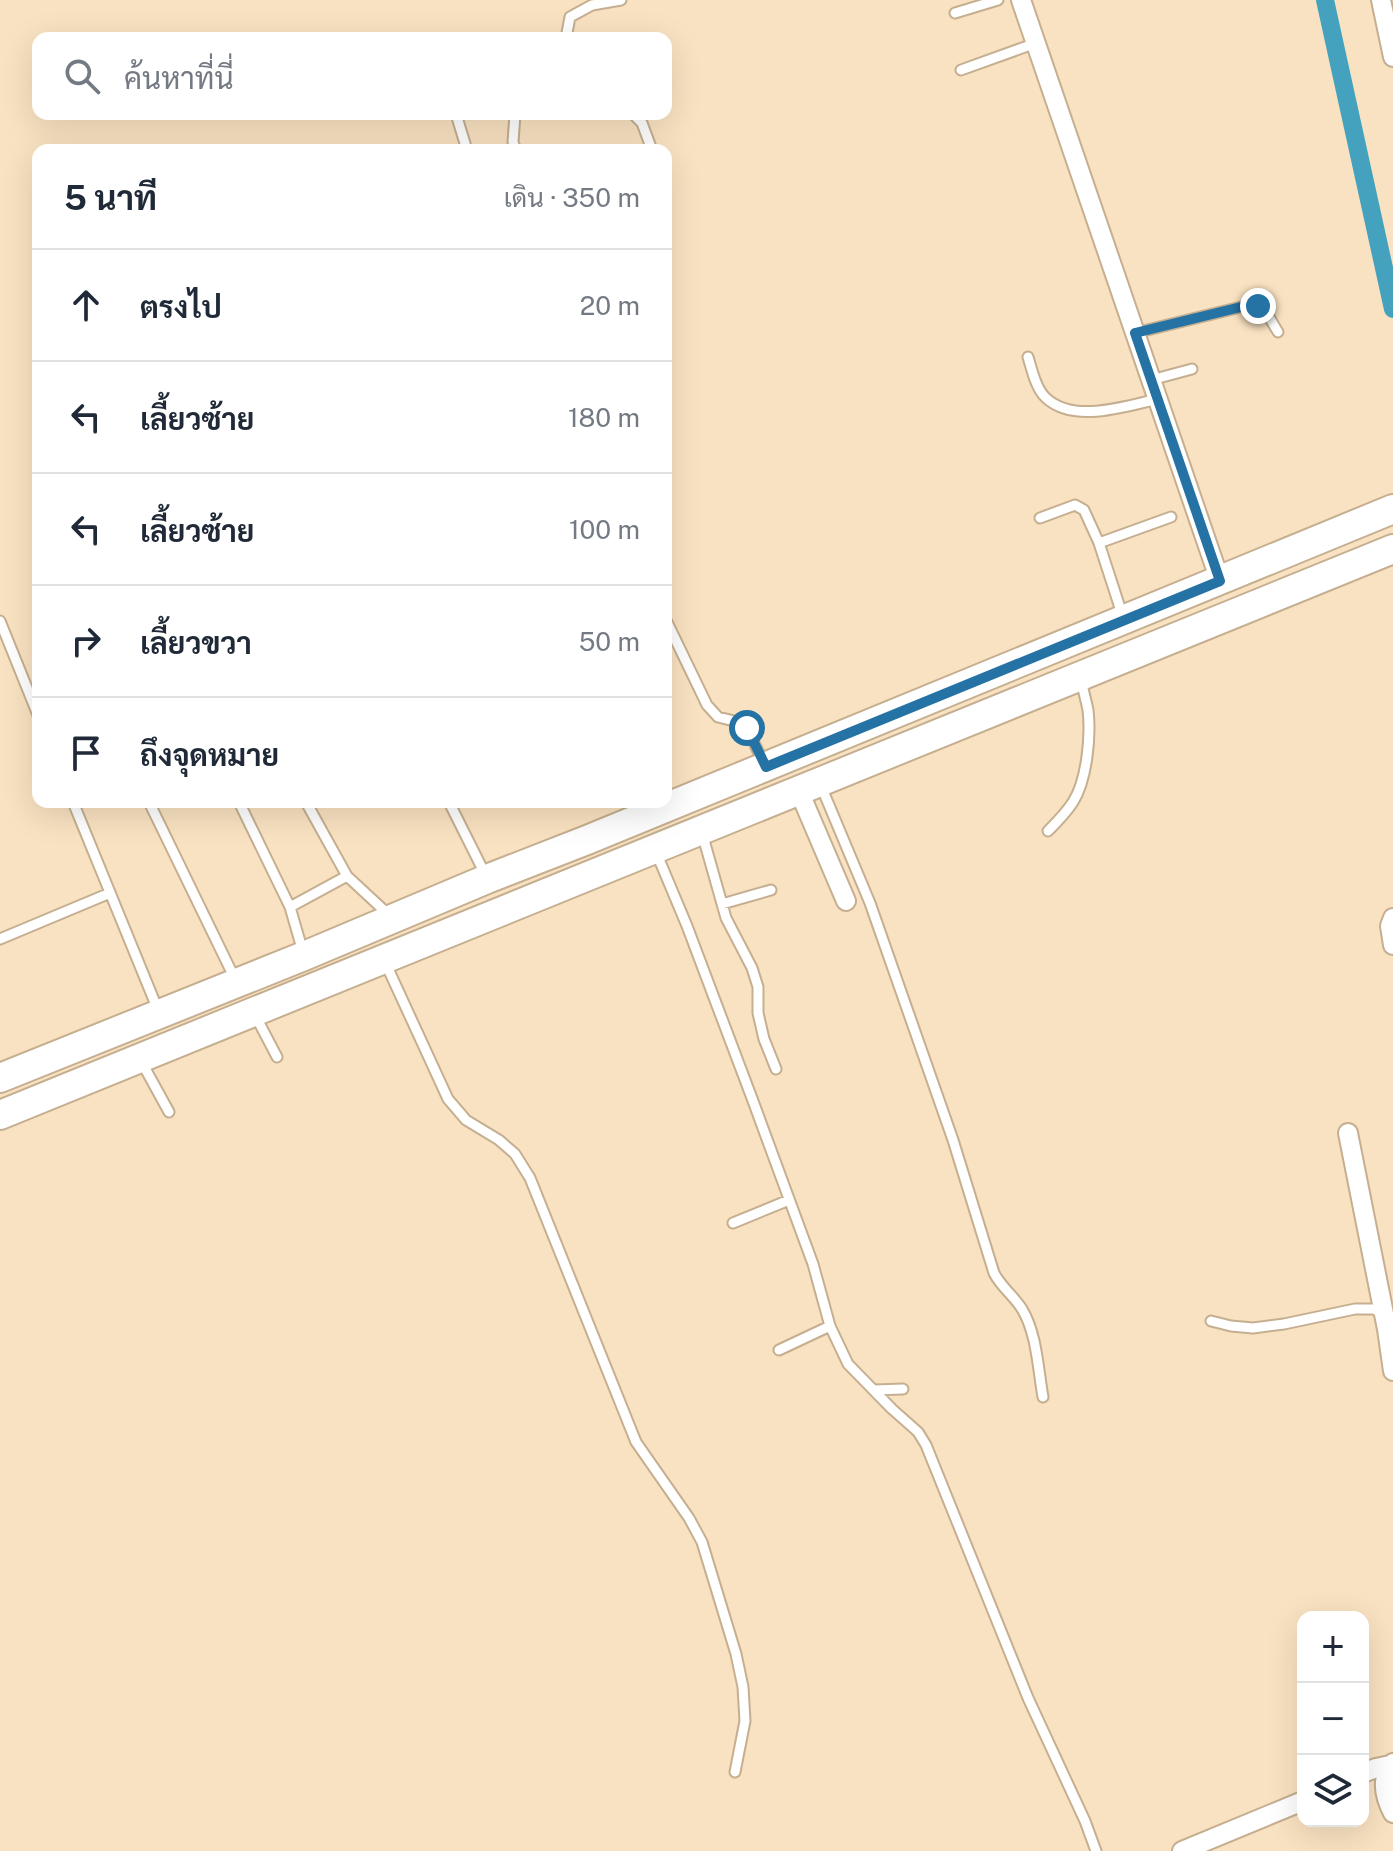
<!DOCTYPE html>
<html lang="th">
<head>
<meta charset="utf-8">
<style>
  :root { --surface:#fff; --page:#f2f2f3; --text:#1f2937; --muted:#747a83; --line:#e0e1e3 }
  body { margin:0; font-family:"Public Sans",Sarabun,sans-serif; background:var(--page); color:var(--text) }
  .controls { position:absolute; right:24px; bottom:24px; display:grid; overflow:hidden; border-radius:16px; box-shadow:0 8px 32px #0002 }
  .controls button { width:72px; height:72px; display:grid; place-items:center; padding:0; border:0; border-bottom:2px solid var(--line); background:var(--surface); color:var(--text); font:40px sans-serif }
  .stop { position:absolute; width:24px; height:24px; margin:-18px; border:6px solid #2572a4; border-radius:50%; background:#fff }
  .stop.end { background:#2572a4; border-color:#fff; box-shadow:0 2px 8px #0008 }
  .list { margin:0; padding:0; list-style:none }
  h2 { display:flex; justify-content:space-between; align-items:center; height:104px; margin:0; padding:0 32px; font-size:34px }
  h2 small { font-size:26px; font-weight:400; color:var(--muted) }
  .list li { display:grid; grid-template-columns:52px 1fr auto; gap:24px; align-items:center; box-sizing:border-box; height:112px; padding:0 32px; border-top:2px solid var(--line) }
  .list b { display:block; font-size:30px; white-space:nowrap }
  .list em { font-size:26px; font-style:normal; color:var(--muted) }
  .icon { flex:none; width:44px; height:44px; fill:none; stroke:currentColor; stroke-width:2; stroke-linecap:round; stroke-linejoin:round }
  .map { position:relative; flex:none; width:1393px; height:1851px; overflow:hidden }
  .search { position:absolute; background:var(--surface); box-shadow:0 8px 32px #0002; left:32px; top:32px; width:640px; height:88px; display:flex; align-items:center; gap:20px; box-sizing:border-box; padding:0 28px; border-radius:16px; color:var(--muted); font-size:30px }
  .panel { position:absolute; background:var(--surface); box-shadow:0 8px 32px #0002; left:32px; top:144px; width:640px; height:664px; border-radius:16px }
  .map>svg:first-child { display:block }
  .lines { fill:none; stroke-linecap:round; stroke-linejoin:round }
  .canal { stroke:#44a2bf; stroke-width:18 }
  .service-casing { stroke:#c5af90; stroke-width:13 }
  .minor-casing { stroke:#c5af90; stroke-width:22 }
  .primary-casing { stroke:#c5af90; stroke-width:32 }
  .service { stroke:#fff; stroke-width:9 }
  .minor { stroke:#fff; stroke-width:18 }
  .primary { stroke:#fff; stroke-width:28 }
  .route { stroke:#2572a4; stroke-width:10 }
</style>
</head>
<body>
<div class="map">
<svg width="1393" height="1851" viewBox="0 0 1393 1851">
  <rect width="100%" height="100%" fill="#f9e2c1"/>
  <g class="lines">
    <!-- canal -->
    <path class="canal" d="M 1325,0 L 1393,309"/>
    <!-- service casing -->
    <g class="service-casing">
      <path id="service" d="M 955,13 L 998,0
        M 566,38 L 570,17 L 592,5 L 621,0
        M 961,70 L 1036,43
        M 456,114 L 467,150
        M 515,114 L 513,142 L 516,150
        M 633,114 L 642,123 L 652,150
        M 1135,333 L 1241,307 L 1258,306 L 1269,317 L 1278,332
        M 1028,357 C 1032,370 1036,389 1046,398 C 1074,424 1126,406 1158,399
        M 1151,380 L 1192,369
        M 1040,518 L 1075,505 L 1084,510 L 1099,543
        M 1123,617 L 1099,543 L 1171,517
        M 666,620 L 707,705 L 718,717 L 734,721 L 747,728 L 764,764
        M 0,621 L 38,715
        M 821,786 L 870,903 L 953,1140 L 994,1273 C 1001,1287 1014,1296 1022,1309 C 1037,1334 1038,1369 1043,1397
        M 73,802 L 158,1010
        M 149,802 L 235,979
        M 239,802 L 290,907 L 303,952
        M 306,802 L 347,876 L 388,914
        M 449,802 L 486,876
        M 1048,831 C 1057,822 1066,813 1073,802 C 1087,780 1091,736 1088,710 C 1086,700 1083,690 1081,679
        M 702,833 L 726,918 L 752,968 L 758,987 L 758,1013 L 764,1039 L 776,1069
        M 656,852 L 687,926 L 753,1101 L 813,1264 L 830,1326 L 848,1364 L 892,1409 L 918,1432 L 926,1445 L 1028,1698 L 1085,1821 L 1096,1851
        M 722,904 L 771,890
        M 290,907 L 347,876
        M 0,939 L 110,893
        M 385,962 L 448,1099 L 466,1120 L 499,1140 L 515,1154 L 530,1178 L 636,1442 L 689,1518 L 702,1542 L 736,1654 L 743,1687 L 745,1721 L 735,1772
        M 255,1015 L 277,1057
        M 141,1061 L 169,1112
        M 733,1223 L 789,1200
        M 1211,1321 L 1231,1326 L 1253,1328 L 1284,1324 L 1355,1309 L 1374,1309 L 1381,1313
        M 779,1350 L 830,1326
        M 874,1390 L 903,1389"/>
    </g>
    <!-- minor casing -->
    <g class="minor-casing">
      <path id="minor" d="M 1021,0 L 1220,581
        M 1381,0 L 1393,57
        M 799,791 L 846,901
        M 1393,918 L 1390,926 L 1393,945
        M 1348,1133 L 1387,1329 L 1393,1371
        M 1393,1763 C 1380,1779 1384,1796 1393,1813
        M 1363,1773 L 1376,1768 L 1390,1765
        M 1182,1851 L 1303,1801"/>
    </g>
    <!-- primary casing -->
    <g class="primary-casing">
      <path id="primary" d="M 0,1078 L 304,956 L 487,879 L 587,840 L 1393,509
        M 0,1115 L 1393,549"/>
    </g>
    <!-- service -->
    <use href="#service" class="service"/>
    <!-- minor -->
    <use href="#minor" class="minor"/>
    <!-- primary -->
    <use href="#primary" class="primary"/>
  </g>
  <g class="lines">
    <!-- route -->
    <path class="route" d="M 747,728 L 766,767 L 1220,581 L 1135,333 L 1241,307 L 1258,306"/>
  </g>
</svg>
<div class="controls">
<button>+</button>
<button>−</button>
<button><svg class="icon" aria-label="layers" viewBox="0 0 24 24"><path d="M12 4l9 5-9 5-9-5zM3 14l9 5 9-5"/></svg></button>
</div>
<div class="stop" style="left:747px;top:728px"></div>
<div class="stop end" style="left:1258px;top:306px"></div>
<div class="search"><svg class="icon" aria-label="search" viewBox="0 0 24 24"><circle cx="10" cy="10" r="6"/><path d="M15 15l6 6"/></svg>ค้นหาที่นี่</div>
<section class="panel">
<h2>5 นาที<small>เดิน · 350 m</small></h2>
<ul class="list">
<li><svg class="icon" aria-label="ahead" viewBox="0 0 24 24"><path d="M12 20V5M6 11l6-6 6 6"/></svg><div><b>ตรงไป</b></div><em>20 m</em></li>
<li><svg class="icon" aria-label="left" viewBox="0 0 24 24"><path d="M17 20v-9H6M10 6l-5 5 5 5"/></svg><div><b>เลี้ยวซ้าย</b></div><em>180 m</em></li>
<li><svg class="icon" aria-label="left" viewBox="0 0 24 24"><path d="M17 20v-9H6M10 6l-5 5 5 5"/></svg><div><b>เลี้ยวซ้าย</b></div><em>100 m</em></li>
<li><svg class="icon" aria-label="right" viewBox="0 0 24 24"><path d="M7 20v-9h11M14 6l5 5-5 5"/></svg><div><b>เลี้ยวขวา</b></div><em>50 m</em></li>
<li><svg class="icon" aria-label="arrive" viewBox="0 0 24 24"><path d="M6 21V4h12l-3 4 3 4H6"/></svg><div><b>ถึงจุดหมาย</b></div></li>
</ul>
</section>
</div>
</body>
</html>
